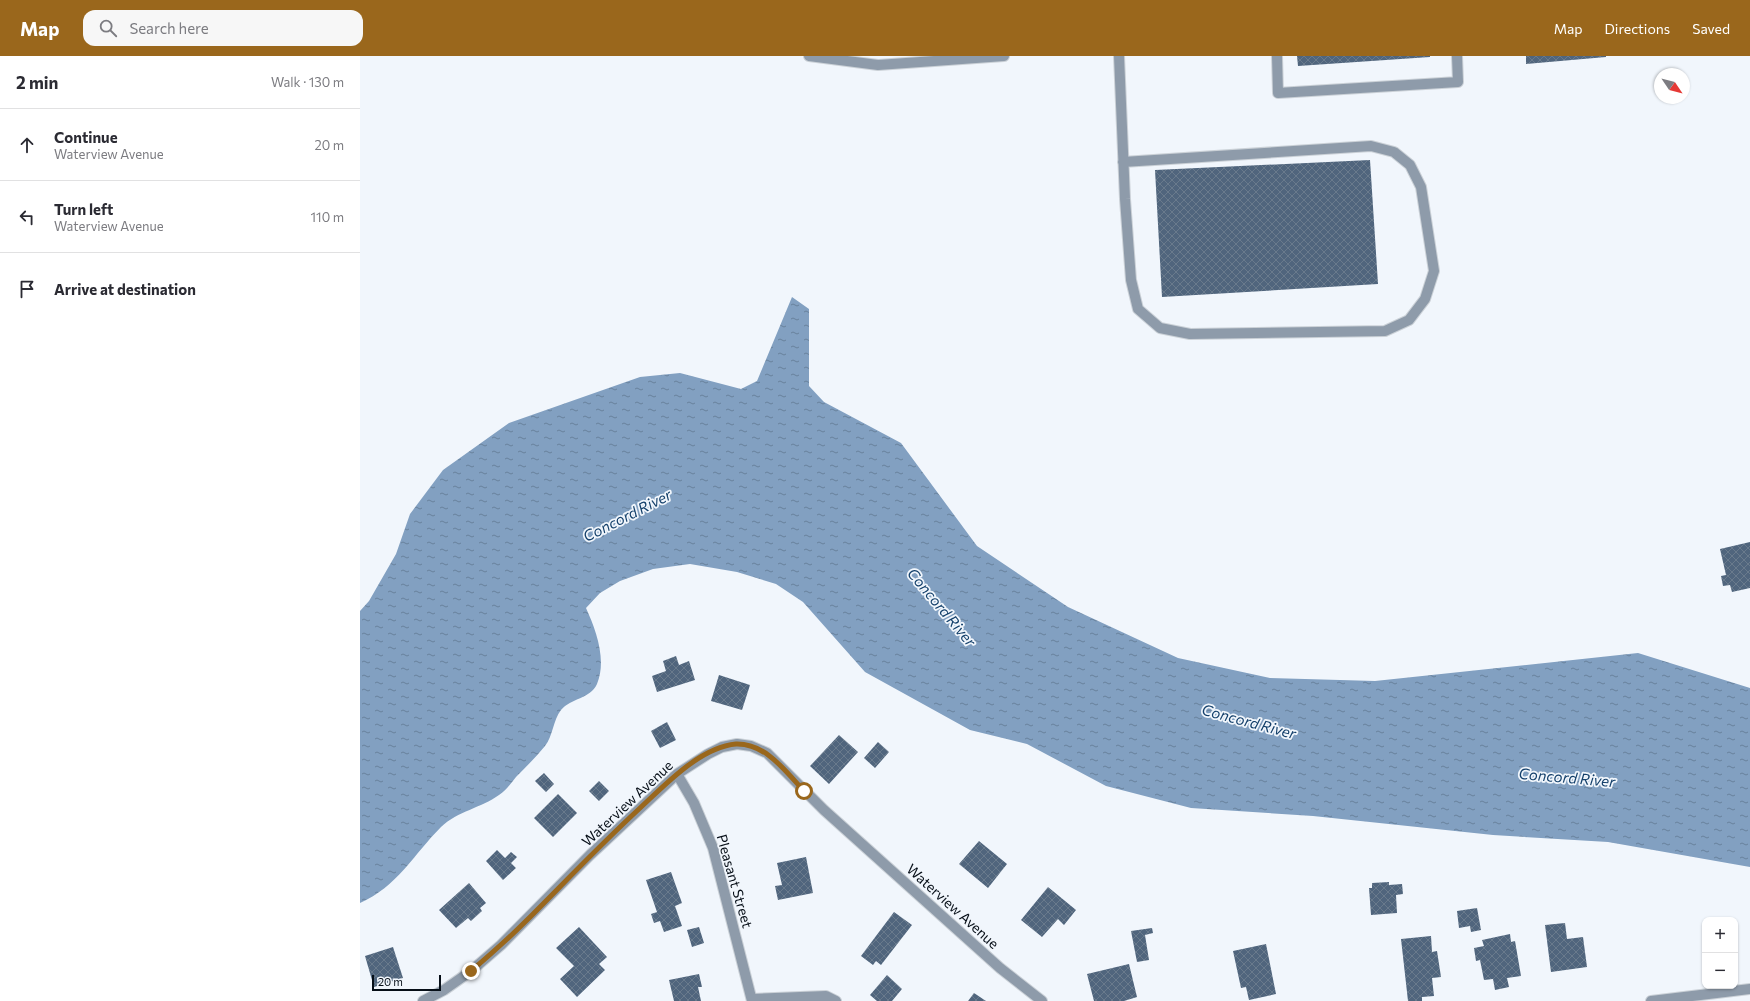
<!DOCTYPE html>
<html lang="en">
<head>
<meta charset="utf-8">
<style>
  :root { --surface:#fff; --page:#f7f7f7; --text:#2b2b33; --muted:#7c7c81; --line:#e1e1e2; --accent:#9a671c }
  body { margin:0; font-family:Commissioner,sans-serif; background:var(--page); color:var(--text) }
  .controls { position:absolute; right:12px; bottom:12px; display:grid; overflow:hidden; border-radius:8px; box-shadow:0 1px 3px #0004 }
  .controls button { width:36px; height:36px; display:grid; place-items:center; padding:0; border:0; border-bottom:1px solid var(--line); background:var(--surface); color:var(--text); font:20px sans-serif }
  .compass { position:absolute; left:1294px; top:12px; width:36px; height:36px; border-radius:50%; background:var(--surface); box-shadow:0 1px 3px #0004; rotate:125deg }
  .scale { position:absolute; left:12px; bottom:10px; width:69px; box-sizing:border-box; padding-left:4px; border:2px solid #060e17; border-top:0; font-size:11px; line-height:14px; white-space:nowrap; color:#060e17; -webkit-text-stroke:3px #f1f6fc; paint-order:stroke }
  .stop { position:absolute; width:12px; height:12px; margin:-9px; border:3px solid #9a671c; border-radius:50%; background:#fff }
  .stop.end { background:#9a671c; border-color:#fff; box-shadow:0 1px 4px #0008 }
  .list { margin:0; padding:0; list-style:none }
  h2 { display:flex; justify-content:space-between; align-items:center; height:52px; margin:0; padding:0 16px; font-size:17px }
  h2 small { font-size:13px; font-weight:400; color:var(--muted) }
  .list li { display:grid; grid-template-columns:26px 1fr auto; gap:12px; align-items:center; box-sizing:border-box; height:72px; padding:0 16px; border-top:1px solid var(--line) }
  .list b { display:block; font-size:15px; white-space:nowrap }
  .list p { margin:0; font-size:13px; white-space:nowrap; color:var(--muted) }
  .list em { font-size:13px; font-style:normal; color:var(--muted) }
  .icon { flex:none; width:22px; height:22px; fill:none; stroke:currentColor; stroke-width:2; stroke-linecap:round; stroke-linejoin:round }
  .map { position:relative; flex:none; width:1390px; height:945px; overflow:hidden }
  header { display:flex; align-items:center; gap:24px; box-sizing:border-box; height:56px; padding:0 20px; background:var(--accent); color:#fff }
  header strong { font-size:19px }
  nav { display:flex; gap:22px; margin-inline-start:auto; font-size:14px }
  .search { width:280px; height:36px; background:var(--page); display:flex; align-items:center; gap:10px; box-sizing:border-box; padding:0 14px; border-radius:12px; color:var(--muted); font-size:15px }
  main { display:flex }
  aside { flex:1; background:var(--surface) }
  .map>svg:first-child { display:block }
  .water { fill:url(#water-ripples) }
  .building { fill:url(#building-cross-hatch) }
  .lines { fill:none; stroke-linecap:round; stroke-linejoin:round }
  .minor-casing { stroke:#cbd1d7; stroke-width:12 }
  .minor { stroke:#8e9baa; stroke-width:10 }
  .route { stroke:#9a671c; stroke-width:5 }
  .labels { text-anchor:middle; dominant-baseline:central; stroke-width:3.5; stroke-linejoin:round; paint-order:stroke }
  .street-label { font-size:14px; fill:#060e17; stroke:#f1f6fc }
  .water-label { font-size:15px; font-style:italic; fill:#14406b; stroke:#f1f6fc }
</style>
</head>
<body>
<header>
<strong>Map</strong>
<div class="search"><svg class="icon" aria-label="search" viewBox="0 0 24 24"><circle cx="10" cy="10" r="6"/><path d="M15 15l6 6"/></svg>Search here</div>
<nav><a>Map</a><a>Directions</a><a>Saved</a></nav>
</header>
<main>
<aside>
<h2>2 min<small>Walk · 130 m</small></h2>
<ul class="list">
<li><svg class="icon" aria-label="ahead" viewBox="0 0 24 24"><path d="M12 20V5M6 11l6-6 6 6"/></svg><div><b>Continue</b><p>Waterview Avenue</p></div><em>20 m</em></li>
<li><svg class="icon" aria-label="left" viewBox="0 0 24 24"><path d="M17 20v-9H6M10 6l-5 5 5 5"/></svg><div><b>Turn left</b><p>Waterview Avenue</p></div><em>110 m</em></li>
<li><svg class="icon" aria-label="arrive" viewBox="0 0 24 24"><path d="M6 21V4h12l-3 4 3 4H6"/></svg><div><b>Arrive at destination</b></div></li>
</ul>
</aside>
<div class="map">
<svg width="1390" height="945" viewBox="0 0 1390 945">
  <defs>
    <pattern id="water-ripples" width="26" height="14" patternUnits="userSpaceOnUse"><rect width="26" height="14" fill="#82a0c1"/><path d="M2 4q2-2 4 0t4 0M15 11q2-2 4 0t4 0" fill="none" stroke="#68819c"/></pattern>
    <pattern id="building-cross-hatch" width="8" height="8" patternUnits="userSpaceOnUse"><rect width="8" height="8" fill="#50657d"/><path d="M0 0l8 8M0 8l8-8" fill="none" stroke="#697a8c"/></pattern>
  </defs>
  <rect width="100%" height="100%" fill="#f1f6fc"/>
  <!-- water -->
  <path class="water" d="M 432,241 L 449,253 L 449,330 L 464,346 L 541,387 L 617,490 L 708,551 L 818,602 L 910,622 L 1015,625 L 1278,597 L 1390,632 L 1390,811 L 1248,786 L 1133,779 L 953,760 L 831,752 L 746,730 L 667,688 L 610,674 L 505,616 L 443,546 L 416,528 L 377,516 L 330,508 L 293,513 L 260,525 L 240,537 L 226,552 C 236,574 247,604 237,628 C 230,643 211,642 201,654 C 193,664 193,680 185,690 C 176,701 166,711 156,721 C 151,727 146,735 139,739 C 121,752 98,755 81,771 C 54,798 37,831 0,847 L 0,555 L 9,545 L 36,498 L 50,458 L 83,414 L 149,367 L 280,321 L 320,317 L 381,333 L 397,325 Z"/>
  <!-- building -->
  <path class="building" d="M 937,0 L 1070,0 L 1070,1 L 938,10 Z
    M 1166,0 L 1246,0 L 1246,1 L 1166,8 Z
    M 1010,104 L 1018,228 L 802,241 L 795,114 Z
    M 1390,486 L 1390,532 L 1372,536 L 1370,529 L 1363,530 L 1361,520 L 1366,519 L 1360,493 Z
    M 316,600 L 319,609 L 329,605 L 335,624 L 297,636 L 292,620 L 306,615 L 303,605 Z
    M 359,619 L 390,629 L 382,654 L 351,645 Z
    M 307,666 L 316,684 L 300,692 L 291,675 Z
    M 479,679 L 498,696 L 469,728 L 450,710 Z
    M 518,686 L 529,696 L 515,712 L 504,702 Z
    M 184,717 L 194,728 L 186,736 L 175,725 Z
    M 239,725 L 249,735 L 239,745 L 229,735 Z
    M 198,738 L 217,757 L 193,781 L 174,762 Z
    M 619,785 L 647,808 L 628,832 L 599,808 Z
    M 137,794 L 145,802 L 151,796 L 157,801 L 151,807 L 156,812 L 143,824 L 126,805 Z
    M 446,801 L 453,837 L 418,844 L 415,830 L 422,829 L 417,807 Z
    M 311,816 L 322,847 L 315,850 L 322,870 L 304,876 L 300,865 L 294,867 L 291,858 L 297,856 L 286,824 Z
    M 1029,826 L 1029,829 L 1042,828 L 1043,838 L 1036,839 L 1037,857 L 1011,859 L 1009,832 L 1012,832 L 1012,827 Z
    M 109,827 L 126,847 L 120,852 L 122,855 L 111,865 L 108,862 L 96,872 L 79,854 Z
    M 688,831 L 716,854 L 704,869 L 698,863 L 682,881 L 661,864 Z
    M 1117,852 L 1121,874 L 1111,876 L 1110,870 L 1099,872 L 1097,855 Z
    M 534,856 L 552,869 L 521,909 L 516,905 L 513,909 L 501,900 Z
    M 1205,867 L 1207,883 L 1223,881 L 1227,911 L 1191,916 L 1185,869 Z
    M 219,871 L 247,901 L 239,908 L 245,914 L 217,941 L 200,923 L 214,910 L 196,892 Z
    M 339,871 L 344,887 L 332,891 L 327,874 Z
    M 792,872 L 793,877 L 785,879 L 789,904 L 777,906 L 771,875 Z
    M 1150,878 L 1151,886 L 1155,885 L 1161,920 L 1147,922 L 1149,931 L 1135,934 L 1133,923 L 1124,924 L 1120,904 L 1116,905 L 1114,892 L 1124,890 L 1122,884 Z
    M 1071,880 L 1072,896 L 1077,895 L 1081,921 L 1072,922 L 1074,940 L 1062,941 L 1062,945 L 1048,945 L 1041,883 Z
    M 906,888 L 916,938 L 889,944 L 886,931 L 881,932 L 873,895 Z
    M 33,891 L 43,922 L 14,931 L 5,900 Z
    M 769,908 L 777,941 L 764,945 L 734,945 L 727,918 Z
    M 339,918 L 342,931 L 338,931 L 341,945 L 314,945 L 309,924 Z
    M 527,919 L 542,933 L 532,945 L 517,945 L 510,939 Z
    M 614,937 L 626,945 L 608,945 Z"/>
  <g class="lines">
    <!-- minor casing -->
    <g class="minor-casing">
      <path id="minor" d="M 449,0 L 518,9 L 644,0
        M 759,0 L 765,143 L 771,224 L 778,253 L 800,272 L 830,278 L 1025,275 L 1049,264 L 1065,243 L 1074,215 L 1061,131 L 1050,109 L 1034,96 L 1011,90 L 763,106
        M 917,0 L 918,37 L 1098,26 L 1097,0
        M 317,718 L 334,747 L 353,792 L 392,945
        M 392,943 L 466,940 L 476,945
        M 63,945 L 84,934 L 111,915 L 141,889 L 230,799 L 317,718 L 348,698 L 362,691 L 377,688 L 391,690 L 407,697 L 464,754 L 640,912 L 682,945
        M 1291,945 L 1390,933"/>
    </g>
    <!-- minor -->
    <use href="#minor" class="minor"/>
  </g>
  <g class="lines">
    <!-- route -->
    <path class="route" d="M 111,915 C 130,899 149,882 167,864 C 204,827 240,789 279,753 C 304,730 340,691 376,688 C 406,687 426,716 444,735"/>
  </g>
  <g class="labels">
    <!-- street labels -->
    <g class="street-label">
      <text transform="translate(267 747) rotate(-43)">Waterview Avenue</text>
      <text transform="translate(375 825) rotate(74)">Pleasant Street</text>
      <text transform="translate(593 850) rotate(42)">Waterview Avenue</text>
    </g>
    <!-- water labels -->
    <g class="water-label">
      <text transform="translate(267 459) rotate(-27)">Concord River</text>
      <text transform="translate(582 551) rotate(50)">Concord River</text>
      <text transform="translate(889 665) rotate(15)">Concord River</text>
      <text transform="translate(1207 721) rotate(5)">Concord River</text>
    </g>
  </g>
</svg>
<div class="controls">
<button>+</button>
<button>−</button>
</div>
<svg class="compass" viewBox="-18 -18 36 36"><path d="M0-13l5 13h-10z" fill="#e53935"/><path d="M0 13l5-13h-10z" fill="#7c7c81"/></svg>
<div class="scale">20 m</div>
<div class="stop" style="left:444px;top:735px"></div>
<div class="stop end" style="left:111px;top:915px"></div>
</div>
</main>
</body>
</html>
